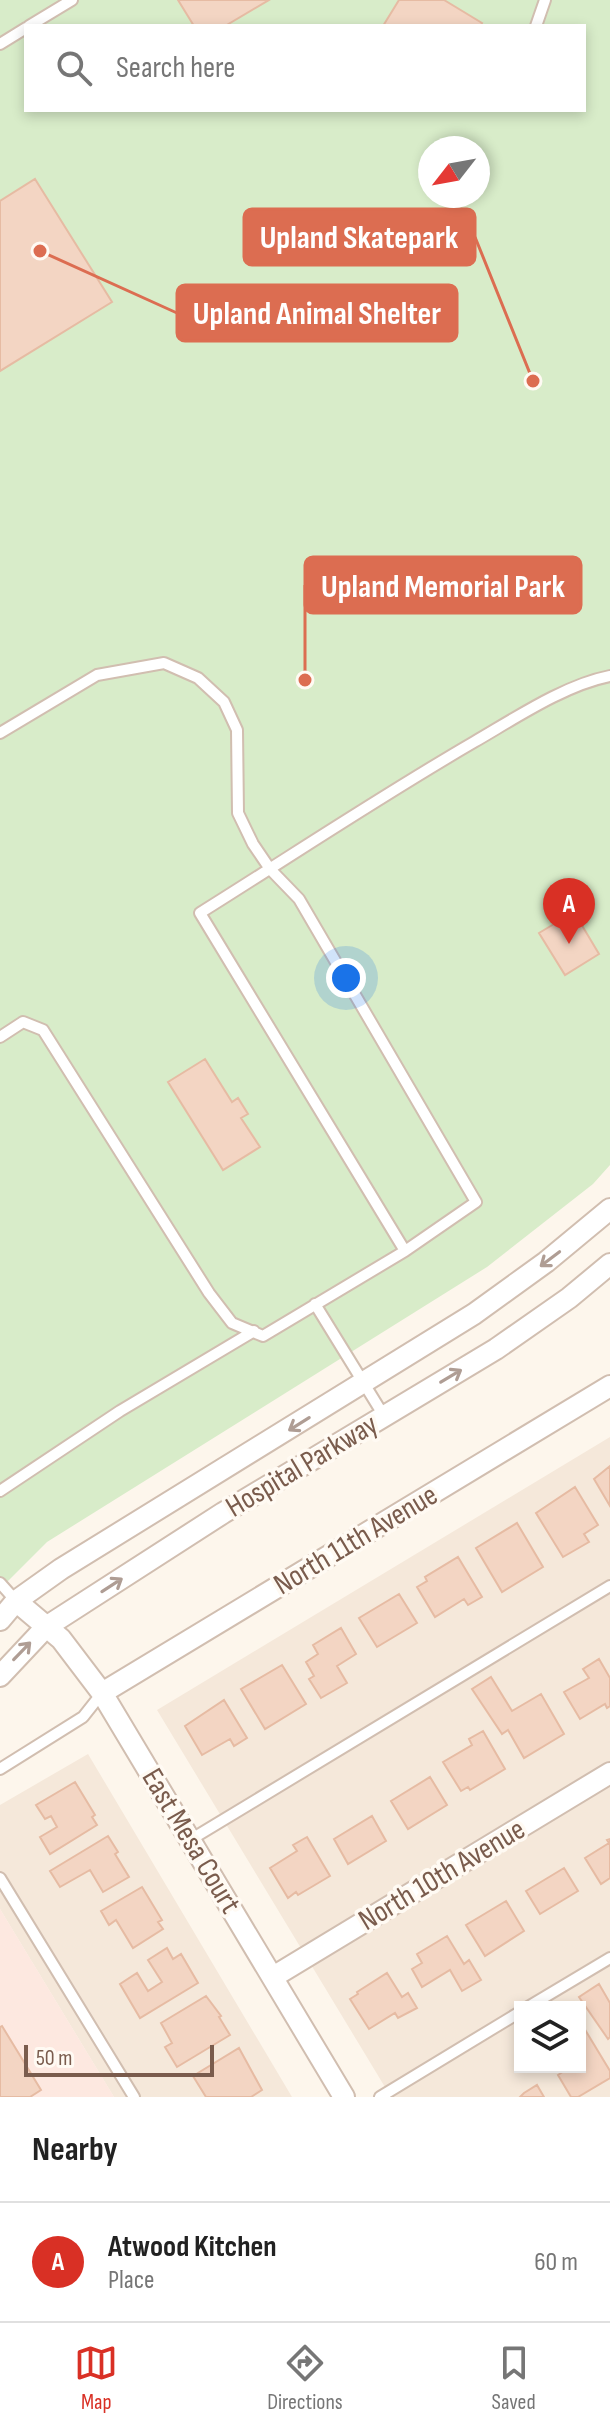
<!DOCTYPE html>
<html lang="en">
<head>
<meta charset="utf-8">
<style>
  :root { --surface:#fff; --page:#f6f6f6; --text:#222; --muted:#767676; --line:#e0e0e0; --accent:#d93025 }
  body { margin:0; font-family:"Sofia Sans Condensed",sans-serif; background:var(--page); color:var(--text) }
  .controls { position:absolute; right:24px; bottom:24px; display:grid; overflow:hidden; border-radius:0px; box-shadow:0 4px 12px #0003 }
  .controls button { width:72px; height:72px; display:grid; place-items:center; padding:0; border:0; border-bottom:2px solid var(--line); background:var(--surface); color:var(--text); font:40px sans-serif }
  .compass { position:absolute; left:418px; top:136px; width:72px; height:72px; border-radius:50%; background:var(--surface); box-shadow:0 4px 12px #0003; rotate:239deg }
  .scale { position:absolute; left:24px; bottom:20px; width:190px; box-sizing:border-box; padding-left:8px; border:4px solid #7a5c4d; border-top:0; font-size:22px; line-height:28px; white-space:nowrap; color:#7a5c4d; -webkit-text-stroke:6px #fffaf3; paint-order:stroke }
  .you { position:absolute; left:346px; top:978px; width:28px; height:28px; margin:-20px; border:6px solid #fff; border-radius:50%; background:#1a73e8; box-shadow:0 0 0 12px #1a73e833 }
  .badge { display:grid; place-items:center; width:52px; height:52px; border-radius:50%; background:var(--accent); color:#fff; font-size:26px; font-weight:700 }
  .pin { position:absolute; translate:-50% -66px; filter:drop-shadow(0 2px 4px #0008) }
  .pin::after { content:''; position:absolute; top:42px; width:28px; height:24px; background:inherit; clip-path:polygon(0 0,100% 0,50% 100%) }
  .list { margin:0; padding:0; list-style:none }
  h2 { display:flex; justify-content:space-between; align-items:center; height:104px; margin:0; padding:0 32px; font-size:34px }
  h2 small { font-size:26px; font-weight:400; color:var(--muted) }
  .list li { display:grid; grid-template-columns:52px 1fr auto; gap:24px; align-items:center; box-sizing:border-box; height:120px; padding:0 32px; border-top:2px solid var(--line) }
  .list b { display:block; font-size:30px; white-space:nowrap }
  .list p { margin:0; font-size:26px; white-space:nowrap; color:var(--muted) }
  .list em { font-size:26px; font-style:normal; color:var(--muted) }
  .icon { flex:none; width:44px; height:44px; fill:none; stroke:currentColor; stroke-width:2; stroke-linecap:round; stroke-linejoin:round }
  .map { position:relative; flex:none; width:610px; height:2097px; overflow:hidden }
  .search { position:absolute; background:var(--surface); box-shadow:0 4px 12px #0003; left:24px; right:24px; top:24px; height:88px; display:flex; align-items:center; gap:20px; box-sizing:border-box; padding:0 28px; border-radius:0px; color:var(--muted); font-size:30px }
  .sheet { height:224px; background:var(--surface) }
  nav { display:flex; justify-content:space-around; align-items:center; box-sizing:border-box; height:112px; border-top:2px solid var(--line); background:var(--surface); font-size:22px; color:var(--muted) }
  nav a { display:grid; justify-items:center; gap:4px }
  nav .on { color:var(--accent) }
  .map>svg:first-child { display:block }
  .residential { fill:#f5e8da; fill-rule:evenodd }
  .commercial { fill:#fde8e0 }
  .green { fill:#d8ecc9; fill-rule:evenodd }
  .building { fill:#f3d5c3; stroke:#e6bba3; stroke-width:2 }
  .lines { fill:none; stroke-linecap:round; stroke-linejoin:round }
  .lane-casing { stroke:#d1beb0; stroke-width:14 }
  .street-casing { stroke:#d1beb0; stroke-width:24 }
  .lane { stroke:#fff; stroke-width:10 }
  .street { stroke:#fff; stroke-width:20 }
  .oneway { stroke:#af9d94 }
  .labels { text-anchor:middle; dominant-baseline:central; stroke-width:7; stroke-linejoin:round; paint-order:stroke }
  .street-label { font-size:30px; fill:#7a5c4d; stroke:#fffaf3 }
  .leader { fill:none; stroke:#dc6d51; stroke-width:3 }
  .callout-dot { fill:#dc6d51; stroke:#fffaf3; stroke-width:3 }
  .callout { fill:#dc6d51; stroke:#dc6d51; stroke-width:3 }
  .callout-label { font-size:32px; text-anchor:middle; font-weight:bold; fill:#fff }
</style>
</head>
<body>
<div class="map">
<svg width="610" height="2097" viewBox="0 0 610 2097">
  <rect width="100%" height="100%" fill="#fdf6ec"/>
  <!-- residential -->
  <path class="residential" d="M 610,1437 L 610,2097 L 391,2097 L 157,1710 ZM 520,2007 L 580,2007 L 580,2067 L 520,2067 Z
    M 88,1754 L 292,2097 L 114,2097 L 0,1909 L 0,1805 Z"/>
  <!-- commercial -->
  <path class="commercial" d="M 0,1909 L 114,2097 L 0,2097 Z"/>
  <!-- green -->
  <path class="green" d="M 0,0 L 610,0 L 610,1165 L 593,1184 L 487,1267 L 47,1542 L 0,1589 ZM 26,26 L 584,26 L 584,110 L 26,110 ZM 430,148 L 478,148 L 478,196 L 430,196 Z"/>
  <!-- building -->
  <path class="building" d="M 178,0 L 269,0 L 225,26 L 194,26 Z
    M 399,0 L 444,0 L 482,23 L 480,26 L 383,26 Z
    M 35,179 L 112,302 L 0,371 L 0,201 Z
    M 574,912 L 599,954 L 565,975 L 539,933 Z
    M 205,1059 L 232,1102 L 238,1098 L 248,1114 L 241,1118 L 260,1147 L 223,1170 L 168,1082 Z
    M 610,1466 L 610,1506 L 594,1479 Z
    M 575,1487 L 598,1525 L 584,1534 L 589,1542 L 563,1557 L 536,1513 Z
    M 517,1523 L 543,1567 L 502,1592 L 476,1548 Z
    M 458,1557 L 482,1597 L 468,1605 L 464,1599 L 435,1617 L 417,1587 L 427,1581 L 425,1577 Z
    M 399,1594 L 417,1623 L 377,1647 L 359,1618 Z
    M 341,1628 L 356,1654 L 337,1666 L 347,1683 L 321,1698 L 309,1679 L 314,1676 L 306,1662 L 318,1654 L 313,1645 Z
    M 599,1659 L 610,1678 L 610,1706 L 607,1708 L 605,1704 L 580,1719 L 564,1692 L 589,1678 L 583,1669 Z
    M 282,1665 L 306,1704 L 265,1729 L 241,1689 Z
    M 491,1677 L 512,1711 L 541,1694 L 564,1734 L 524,1758 L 508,1730 L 502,1734 L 472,1689 Z
    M 224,1700 L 247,1738 L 234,1746 L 230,1739 L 202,1755 L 185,1726 Z
    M 483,1731 L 505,1769 L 470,1790 L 468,1787 L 461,1791 L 443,1762 L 472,1745 L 469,1739 Z
    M 430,1777 L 447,1805 L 408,1829 L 391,1801 Z
    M 75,1782 L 95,1815 L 92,1817 L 97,1825 L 50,1854 L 40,1837 L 57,1827 L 51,1816 L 45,1819 L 36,1805 Z
    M 372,1816 L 386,1841 L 348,1864 L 334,1839 Z
    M 108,1836 L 118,1852 L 115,1854 L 129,1877 L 103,1892 L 90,1870 L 60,1887 L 50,1871 Z
    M 307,1837 L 330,1876 L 298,1895 L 296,1892 L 288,1898 L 270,1868 L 297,1851 L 293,1845 Z
    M 610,1839 L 610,1878 L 601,1884 L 585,1858 L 609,1843 L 607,1840 Z
    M 564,1868 L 578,1891 L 540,1914 L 526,1891 Z
    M 142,1887 L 162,1920 L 158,1922 L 163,1929 L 133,1948 L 116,1920 L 109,1925 L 101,1911 Z
    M 506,1901 L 524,1931 L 485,1956 L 466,1925 Z
    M 447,1936 L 464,1964 L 469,1960 L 481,1980 L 462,1991 L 450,1970 L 422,1987 L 412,1969 L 422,1963 L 417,1954 Z
    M 167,1948 L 173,1959 L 181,1954 L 198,1983 L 140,2018 L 120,1984 L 137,1973 L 148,1991 L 162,1982 L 148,1960 Z
    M 387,1973 L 402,1997 L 408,1993 L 417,2008 L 398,2018 L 395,2013 L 369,2029 L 350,1999 L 358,1994 L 357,1992 Z
    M 599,1984 L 610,2003 L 610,2037 L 608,2039 L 579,1997 Z
    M 206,1996 L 221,2016 L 219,2017 L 230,2035 L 177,2067 L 165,2047 L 172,2043 L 161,2023 Z
    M 581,2023 L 610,2071 L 610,2078 L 578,2097 L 571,2097 L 558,2075 L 564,2071 L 561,2067 L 580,2067 Z
    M 2,2026 L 41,2090 L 30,2097 L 0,2097 L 0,2027 Z
    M 239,2048 L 262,2090 L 251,2097 L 206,2097 L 193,2076 Z
    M 537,2085 L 544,2097 L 520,2097 L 524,2093 Z"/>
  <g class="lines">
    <!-- lane casing -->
    <g class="lane-casing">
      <path id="lane" d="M 29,26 L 72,0
        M 536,26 L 545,0
        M 0,44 L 26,28
        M 0,733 L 97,675 L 164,663 L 198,678 L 224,702 L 237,730 L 238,813 L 253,844 L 270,869 L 299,899 L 476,1202 L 405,1251 L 263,1336 L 232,1323 L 209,1293 L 43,1030 L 23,1022 L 0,1037
        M 405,1251 L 200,913 C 291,856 381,796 474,742 C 514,719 564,685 610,676
        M 315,1304 L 384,1416
        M 0,1491 L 120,1411 L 254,1331
        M 0,1583 L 16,1601
        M 0,1769 L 83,1717 L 102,1693
        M 190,1840 L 610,1586
        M 0,1878 L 134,2097
        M 528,2007 L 610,1958
        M 380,2097 L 520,2012"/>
    </g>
    <!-- street casing -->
    <g class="street-casing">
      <path id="street" d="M 16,1601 L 61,1639 L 102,1693 L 344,2097
        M 0,1620 L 16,1601 L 61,1569 L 474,1314 L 546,1262 L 610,1209
        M 0,1676 L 46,1627 L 223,1513 L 496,1349 L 569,1298 L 610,1264
        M 102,1693 L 610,1386
        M 273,1977 L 610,1773"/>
    </g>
    <!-- lane -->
    <use href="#lane" class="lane"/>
    <!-- street -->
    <use href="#street" class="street"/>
  </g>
  <!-- one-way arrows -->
  <defs><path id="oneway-shaft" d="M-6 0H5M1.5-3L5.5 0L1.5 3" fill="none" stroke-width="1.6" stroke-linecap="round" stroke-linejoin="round" transform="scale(2)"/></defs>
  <g class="oneway">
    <use href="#oneway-shaft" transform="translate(550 1259) rotate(143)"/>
    <use href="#oneway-shaft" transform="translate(451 1376) rotate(-31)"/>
    <use href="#oneway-shaft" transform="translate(299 1424) rotate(148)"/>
    <use href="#oneway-shaft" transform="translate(112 1585) rotate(-33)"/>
    <use href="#oneway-shaft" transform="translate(22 1651) rotate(-46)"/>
  </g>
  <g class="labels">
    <!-- street labels -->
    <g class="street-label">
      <text transform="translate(302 1466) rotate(-31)">Hospital Parkway</text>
      <text transform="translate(356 1540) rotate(-31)">North 11th Avenue</text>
      <text transform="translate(191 1841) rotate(59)">East Mesa Court</text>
      <text transform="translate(442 1875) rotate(-31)">North 10th Avenue</text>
    </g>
  </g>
  <!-- callouts -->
  <path class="leader" d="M533 381L475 237M40 251L177 313M305 680L305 585"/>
  <g class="callout-dot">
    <circle cx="533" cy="381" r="8"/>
    <circle cx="40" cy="251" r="8"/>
    <circle cx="305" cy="680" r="8"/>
  </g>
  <g class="callout">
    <rect x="244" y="209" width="231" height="56" rx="8"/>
    <rect x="177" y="285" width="280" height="56" rx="8"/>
    <rect x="305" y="557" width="276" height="56" rx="8"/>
  </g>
  <g class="callout-label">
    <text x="359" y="248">Upland Skatepark</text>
    <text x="317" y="324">Upland Animal Shelter</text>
    <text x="443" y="597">Upland Memorial Park</text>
  </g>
</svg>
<div class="controls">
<button><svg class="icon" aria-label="layers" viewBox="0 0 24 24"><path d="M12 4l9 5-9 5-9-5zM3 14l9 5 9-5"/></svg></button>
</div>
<svg class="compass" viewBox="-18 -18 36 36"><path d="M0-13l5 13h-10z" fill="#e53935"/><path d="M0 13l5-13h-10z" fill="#767676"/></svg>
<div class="scale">50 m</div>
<div class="you"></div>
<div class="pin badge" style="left:569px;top:944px">A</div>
<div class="search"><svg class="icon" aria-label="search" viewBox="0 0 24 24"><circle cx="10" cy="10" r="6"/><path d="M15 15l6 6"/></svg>Search here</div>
</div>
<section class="sheet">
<h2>Nearby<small></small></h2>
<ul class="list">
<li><span class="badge">A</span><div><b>Atwood Kitchen</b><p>Place</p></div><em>60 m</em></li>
</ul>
</section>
<nav>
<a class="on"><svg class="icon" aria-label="map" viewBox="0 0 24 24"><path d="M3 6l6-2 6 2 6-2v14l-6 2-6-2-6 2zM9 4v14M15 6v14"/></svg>Map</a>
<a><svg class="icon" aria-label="directions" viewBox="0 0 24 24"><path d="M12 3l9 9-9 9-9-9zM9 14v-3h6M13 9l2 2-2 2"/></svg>Directions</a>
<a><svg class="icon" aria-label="saved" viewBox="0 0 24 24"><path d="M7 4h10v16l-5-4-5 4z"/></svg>Saved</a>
</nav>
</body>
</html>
